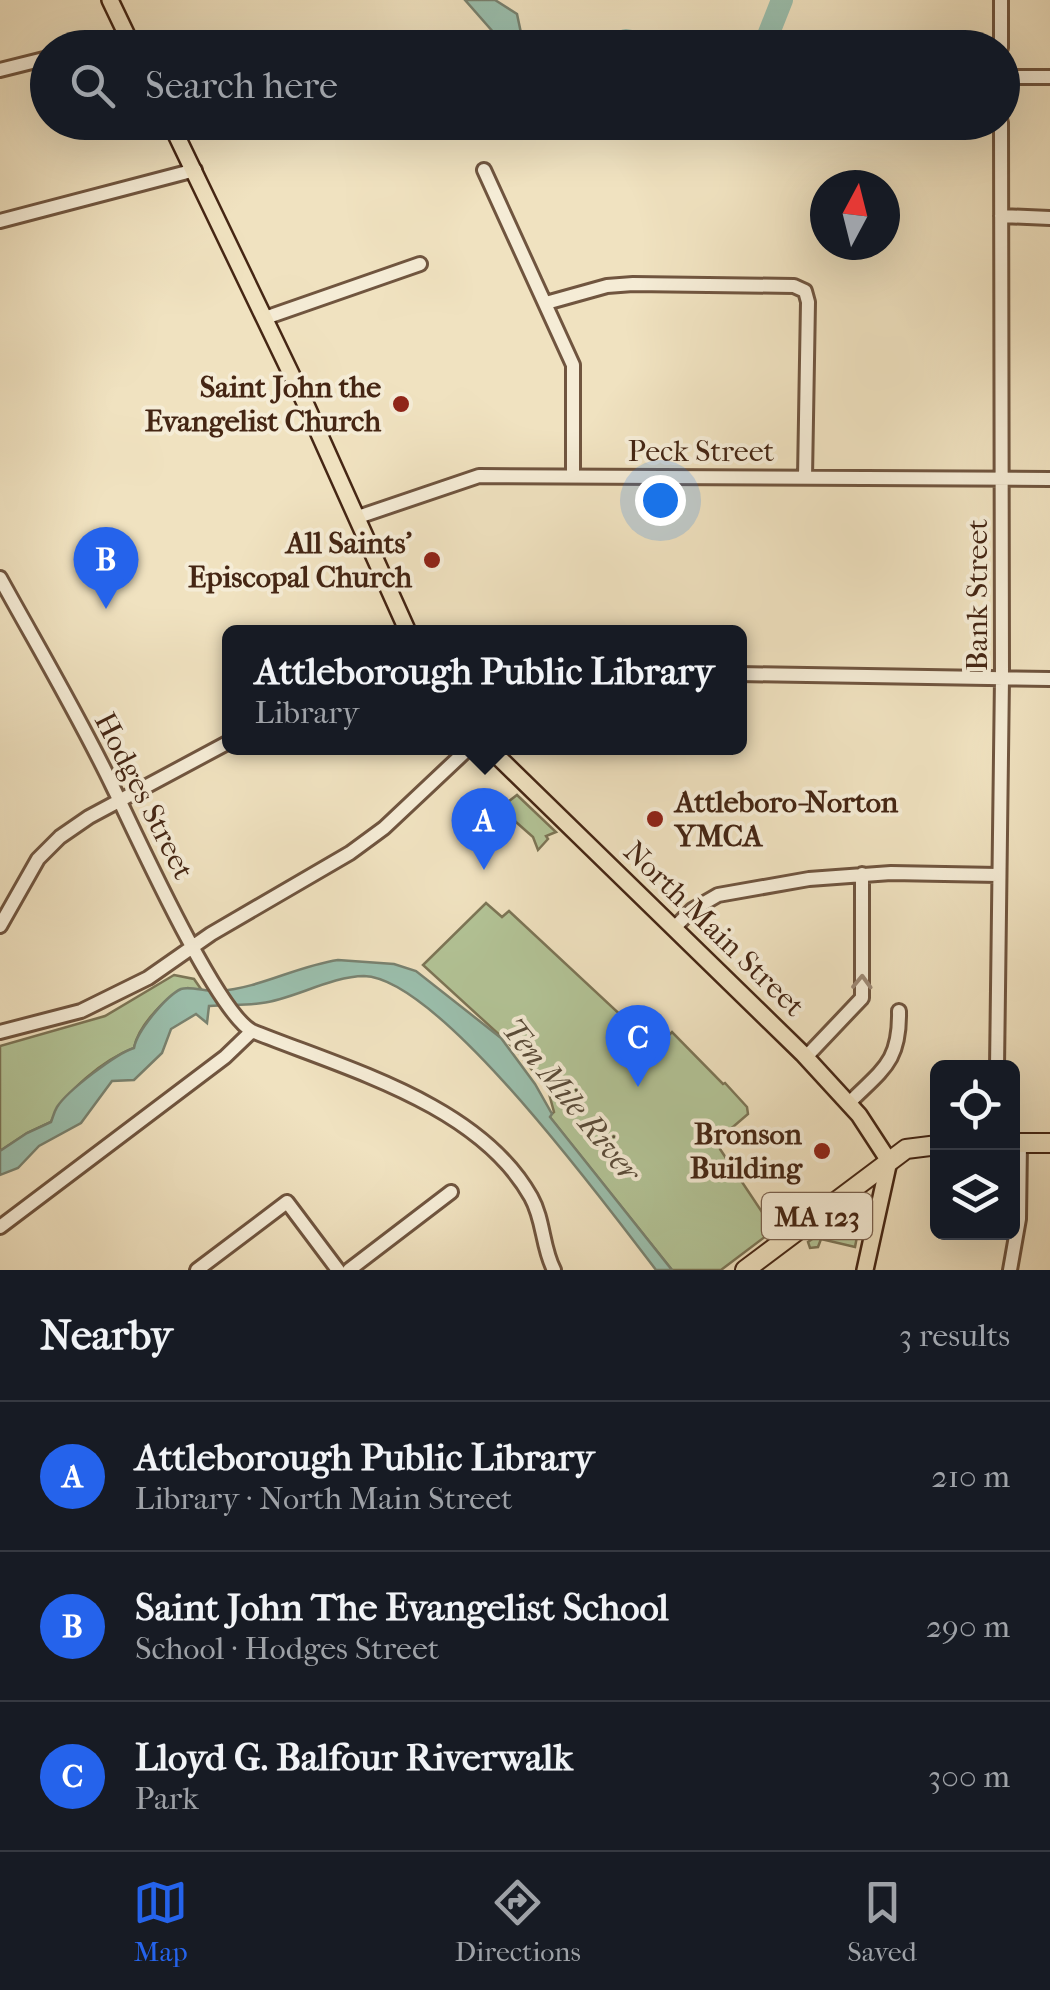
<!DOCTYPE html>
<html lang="en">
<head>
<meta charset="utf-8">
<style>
  :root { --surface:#171b24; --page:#242831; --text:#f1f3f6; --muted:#9ea1a6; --line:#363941; --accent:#2563eb }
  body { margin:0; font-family:"IM FELL French Canon",serif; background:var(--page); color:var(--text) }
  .controls { position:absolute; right:30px; bottom:30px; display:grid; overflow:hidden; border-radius:15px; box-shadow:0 10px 40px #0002 }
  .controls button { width:90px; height:90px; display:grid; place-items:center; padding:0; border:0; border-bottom:2px solid var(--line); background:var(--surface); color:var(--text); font:50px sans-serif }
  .compass { position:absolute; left:810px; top:170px; width:90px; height:90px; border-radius:50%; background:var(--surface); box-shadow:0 10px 40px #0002; rotate:7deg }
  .you { position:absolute; left:660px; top:500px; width:35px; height:35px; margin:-25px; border:8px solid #fff; border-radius:50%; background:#1a73e8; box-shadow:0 0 0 15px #1a73e833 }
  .badge { display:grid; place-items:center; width:65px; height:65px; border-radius:50%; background:var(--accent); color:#fff; font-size:32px; font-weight:700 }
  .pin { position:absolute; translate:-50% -82px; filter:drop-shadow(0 2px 5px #0008) }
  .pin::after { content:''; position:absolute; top:52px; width:35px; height:30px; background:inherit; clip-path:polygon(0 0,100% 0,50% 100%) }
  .popup { position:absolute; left:222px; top:625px; width:525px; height:130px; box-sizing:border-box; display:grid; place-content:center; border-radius:15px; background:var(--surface); filter:drop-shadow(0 2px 8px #0005); font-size:32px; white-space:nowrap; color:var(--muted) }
  .popup b { font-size:38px; color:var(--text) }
  .popup::after { content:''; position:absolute; left:50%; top:100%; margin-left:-20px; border:20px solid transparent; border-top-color:var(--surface) }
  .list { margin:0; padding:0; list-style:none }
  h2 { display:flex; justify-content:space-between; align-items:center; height:130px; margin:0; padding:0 40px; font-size:42px }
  h2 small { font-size:32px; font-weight:400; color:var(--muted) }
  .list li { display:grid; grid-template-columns:65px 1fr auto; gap:30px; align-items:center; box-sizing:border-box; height:150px; padding:0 40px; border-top:2px solid var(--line) }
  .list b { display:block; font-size:38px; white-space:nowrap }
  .list p { margin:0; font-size:32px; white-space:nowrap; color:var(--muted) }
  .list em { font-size:32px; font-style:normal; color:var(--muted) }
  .icon { flex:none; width:55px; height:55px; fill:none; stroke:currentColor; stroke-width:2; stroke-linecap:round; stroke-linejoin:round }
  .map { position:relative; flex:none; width:1050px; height:1270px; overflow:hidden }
  .search { position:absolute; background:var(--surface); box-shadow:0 10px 40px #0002; left:30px; right:30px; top:30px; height:110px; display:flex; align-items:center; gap:25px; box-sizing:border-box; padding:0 35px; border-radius:55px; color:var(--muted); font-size:38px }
  .sheet { height:580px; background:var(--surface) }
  nav { display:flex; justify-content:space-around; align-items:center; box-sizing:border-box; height:140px; border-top:2px solid var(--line); background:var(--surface); font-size:28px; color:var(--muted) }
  nav a { display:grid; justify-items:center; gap:5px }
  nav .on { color:var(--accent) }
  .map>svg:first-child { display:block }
  .green { fill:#b3c497; stroke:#7c7556; stroke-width:2.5 }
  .water { fill:#9bbfad; stroke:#798270; stroke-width:2.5 }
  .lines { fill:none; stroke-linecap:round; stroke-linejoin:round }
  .river { stroke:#9bbfad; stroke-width:22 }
  .minor-casing { stroke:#70553f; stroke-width:18 }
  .major-casing { stroke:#452614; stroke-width:20 }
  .highway-casing { stroke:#452614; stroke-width:22 }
  .minor { stroke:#f5ecd6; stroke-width:12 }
  .major { stroke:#f0e2c0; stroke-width:15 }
  .highway { stroke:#f0e2c0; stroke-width:18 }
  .oneway { stroke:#9d8975 }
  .poi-dot { fill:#8f2418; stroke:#f5ecd6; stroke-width:4 }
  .labels { text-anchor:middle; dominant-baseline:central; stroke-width:8; stroke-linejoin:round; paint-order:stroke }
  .shield { fill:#f5ecd6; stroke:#7a614e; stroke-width:2.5 }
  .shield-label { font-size:28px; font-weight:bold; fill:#452614 }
  .poi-label { font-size:30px; font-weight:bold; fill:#452614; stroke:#f5ecd6; text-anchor:end }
  .street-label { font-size:30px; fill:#452614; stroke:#f5ecd6 }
  .water-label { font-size:32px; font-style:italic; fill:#5a4c3a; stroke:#f5ecd6 }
</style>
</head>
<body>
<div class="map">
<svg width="1050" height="1270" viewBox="0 0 1050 1270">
  <rect width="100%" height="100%" fill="#f0e2c0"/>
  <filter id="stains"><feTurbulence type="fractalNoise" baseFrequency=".002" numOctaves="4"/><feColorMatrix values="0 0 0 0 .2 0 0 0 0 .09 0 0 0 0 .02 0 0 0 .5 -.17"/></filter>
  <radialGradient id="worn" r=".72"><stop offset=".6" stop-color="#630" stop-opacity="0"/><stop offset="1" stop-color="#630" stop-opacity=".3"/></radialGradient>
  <!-- green -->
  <path class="green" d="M 517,795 L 556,832 L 546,836 L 548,839 L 538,850 L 533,837 L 500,808 Z
    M 486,903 L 502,917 L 509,911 L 656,1048 L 672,1032 L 723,1084 L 725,1083 L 747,1107 L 748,1114 L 720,1138 L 720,1149 L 774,1230 L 721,1270 L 672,1270 L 549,1116 L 554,1112 L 548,1090 L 516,1050 L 423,965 Z
    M 174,975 L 194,979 L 203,992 L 188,988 C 167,994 138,1026 134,1048 C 103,1060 64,1092 51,1122 L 27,1133 L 0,1151 L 0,1046 L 105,1016 Z
    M 849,1213 L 858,1216 L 860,1221 L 855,1247 L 821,1239 L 818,1247 L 810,1248 L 808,1242 Z"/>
  <!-- water -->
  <path class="water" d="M 465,0 L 495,0 L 517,14 L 521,33 L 516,47 L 495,47 L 494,33 Z
    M 338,960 L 394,964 L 416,971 L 501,1038 L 535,1084 L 552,1114 L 550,1117 L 672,1270 L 656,1270 C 607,1207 440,978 364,976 C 332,976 291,1000 262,1003 C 245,1006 227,1004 209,1006 L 207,1023 L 196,1014 L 171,1029 L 162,1053 L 134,1080 L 112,1081 L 81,1123 L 39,1146 L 18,1168 L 0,1175 L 0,1151 L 27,1133 L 51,1122 C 53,1117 54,1112 57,1107 C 67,1091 117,1053 134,1048 C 137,1031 166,996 181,989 C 190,986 207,992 219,991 C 260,988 297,966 338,960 Z"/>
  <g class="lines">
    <!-- river -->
    <path class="river" d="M 601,48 L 626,40 L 677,48
      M 763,48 L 782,0"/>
    <!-- minor casing -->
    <g class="minor-casing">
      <path id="minor" d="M 1001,48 L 1001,0
        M 0,70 L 48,58
        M 1002,77 L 1050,77
        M 484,170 L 573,365 L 573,475
        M 1001,216 L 1050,218
        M 0,221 L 195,170
        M 546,303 L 607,286 L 633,284 L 794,286 L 805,291 L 808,302 L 805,477
        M 265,318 L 420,264
        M 358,517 L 479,476 L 1050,479
        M 0,578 C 38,647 79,716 113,787 C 135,832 216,1012 252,1031 C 346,1069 479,1104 531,1197 C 544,1220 542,1247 554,1270
        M 739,674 L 1050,679
        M 0,926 L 38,859 L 60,837 L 89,817 L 229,742
        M 674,928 L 692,910 L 718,895 L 809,879 L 891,873 L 998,875
        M 0,1032 L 81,1011 L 148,978 L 211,934 L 350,853 L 384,828 L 469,748
        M 806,1057 L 862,998 L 862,874
        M 997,1068 L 1002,678 L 1001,122
        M 849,1103 C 883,1069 900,1062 899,1011
        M 0,1227 L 225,1057 L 252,1031
        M 197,1270 L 287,1202 L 338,1270
        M 349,1270 L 451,1192
        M 1010,1270 L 1019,1219 L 1020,1143"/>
    </g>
    <!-- major casing -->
    <g class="major-casing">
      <path id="major" d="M 110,0 L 133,48
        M 170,122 L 307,407 L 408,632
        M 489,748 L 803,1054 L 859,1115 L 889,1161 L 865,1270"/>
    </g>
    <!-- highway casing -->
    <g class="highway-casing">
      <path id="highway" d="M 1012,1143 L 1050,1143
        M 745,1270 L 906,1149 L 938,1145"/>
    </g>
    <!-- minor -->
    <use href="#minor" class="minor"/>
    <!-- major -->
    <use href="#major" class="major"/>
    <!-- highway -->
    <use href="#highway" class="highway"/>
  </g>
  <!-- one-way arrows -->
  <defs><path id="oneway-chevron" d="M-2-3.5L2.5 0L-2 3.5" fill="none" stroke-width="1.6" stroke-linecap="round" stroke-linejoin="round" transform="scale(2.5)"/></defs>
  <use class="oneway" href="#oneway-chevron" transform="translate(862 982) rotate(-88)"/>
  <!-- markers -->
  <g class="poi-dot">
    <circle cx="401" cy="404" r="10"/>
    <circle cx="432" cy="560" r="10"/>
    <circle cx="655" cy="819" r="10"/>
    <circle cx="822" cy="1151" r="10"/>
  </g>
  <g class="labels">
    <!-- shield labels -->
    <rect class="shield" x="762" y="1193" width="110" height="46" rx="8"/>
    <g class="shield-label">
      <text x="817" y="1216">MA 123</text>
    </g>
    <!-- poi labels -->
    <g class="poi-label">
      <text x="381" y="387">Saint John the<tspan x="381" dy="34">Evangelist Church</tspan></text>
      <text x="412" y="543">All Saints'<tspan x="412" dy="34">Episcopal Church</tspan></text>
      <text x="675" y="802" text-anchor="start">Attleboro-Norton<tspan x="675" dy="34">YMCA</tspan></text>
      <text x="802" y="1134">Bronson<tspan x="802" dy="34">Building</tspan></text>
    </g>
    <!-- street labels -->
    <g class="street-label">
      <text x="701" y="451">Peck Street</text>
      <text transform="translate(977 595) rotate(-90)">Bank Street</text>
      <text transform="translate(144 796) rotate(63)">Hodges Street</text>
      <text transform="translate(714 929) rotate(44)">North Main Street</text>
    </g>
    <!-- water labels -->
    <g class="water-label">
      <text transform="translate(571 1100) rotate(51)">Ten Mile River</text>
    </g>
  </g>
  <rect width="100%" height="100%" filter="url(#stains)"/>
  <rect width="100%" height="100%" fill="url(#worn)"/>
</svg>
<div class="controls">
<button><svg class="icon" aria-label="locate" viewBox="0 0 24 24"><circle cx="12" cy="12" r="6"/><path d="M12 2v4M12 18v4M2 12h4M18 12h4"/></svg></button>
<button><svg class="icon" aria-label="layers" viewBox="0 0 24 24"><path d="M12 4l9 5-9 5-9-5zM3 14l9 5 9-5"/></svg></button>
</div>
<svg class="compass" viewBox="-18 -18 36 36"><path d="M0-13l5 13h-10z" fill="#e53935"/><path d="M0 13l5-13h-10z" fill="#9ea1a6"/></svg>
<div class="you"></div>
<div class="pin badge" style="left:484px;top:870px">A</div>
<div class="popup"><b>Attleborough Public Library</b>Library</div>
<div class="pin badge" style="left:106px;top:609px">B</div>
<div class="pin badge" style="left:638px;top:1087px">C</div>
<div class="search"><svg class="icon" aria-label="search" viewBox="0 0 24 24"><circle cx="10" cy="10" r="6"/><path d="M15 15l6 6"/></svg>Search here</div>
</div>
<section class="sheet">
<h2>Nearby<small>3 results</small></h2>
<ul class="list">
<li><span class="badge">A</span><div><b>Attleborough Public Library</b><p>Library · North Main Street</p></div><em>210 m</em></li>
<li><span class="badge">B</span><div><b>Saint John The Evangelist School</b><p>School · Hodges Street</p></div><em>290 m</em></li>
<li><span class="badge">C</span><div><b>Lloyd G. Balfour Riverwalk</b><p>Park</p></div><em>300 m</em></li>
</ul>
</section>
<nav>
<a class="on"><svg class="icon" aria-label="map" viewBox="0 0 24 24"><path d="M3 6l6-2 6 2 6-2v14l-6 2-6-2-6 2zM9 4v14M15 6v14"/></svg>Map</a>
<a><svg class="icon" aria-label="directions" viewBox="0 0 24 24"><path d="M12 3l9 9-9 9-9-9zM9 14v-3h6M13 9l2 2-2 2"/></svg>Directions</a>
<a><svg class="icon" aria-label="saved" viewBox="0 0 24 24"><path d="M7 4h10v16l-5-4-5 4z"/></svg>Saved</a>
</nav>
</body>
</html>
